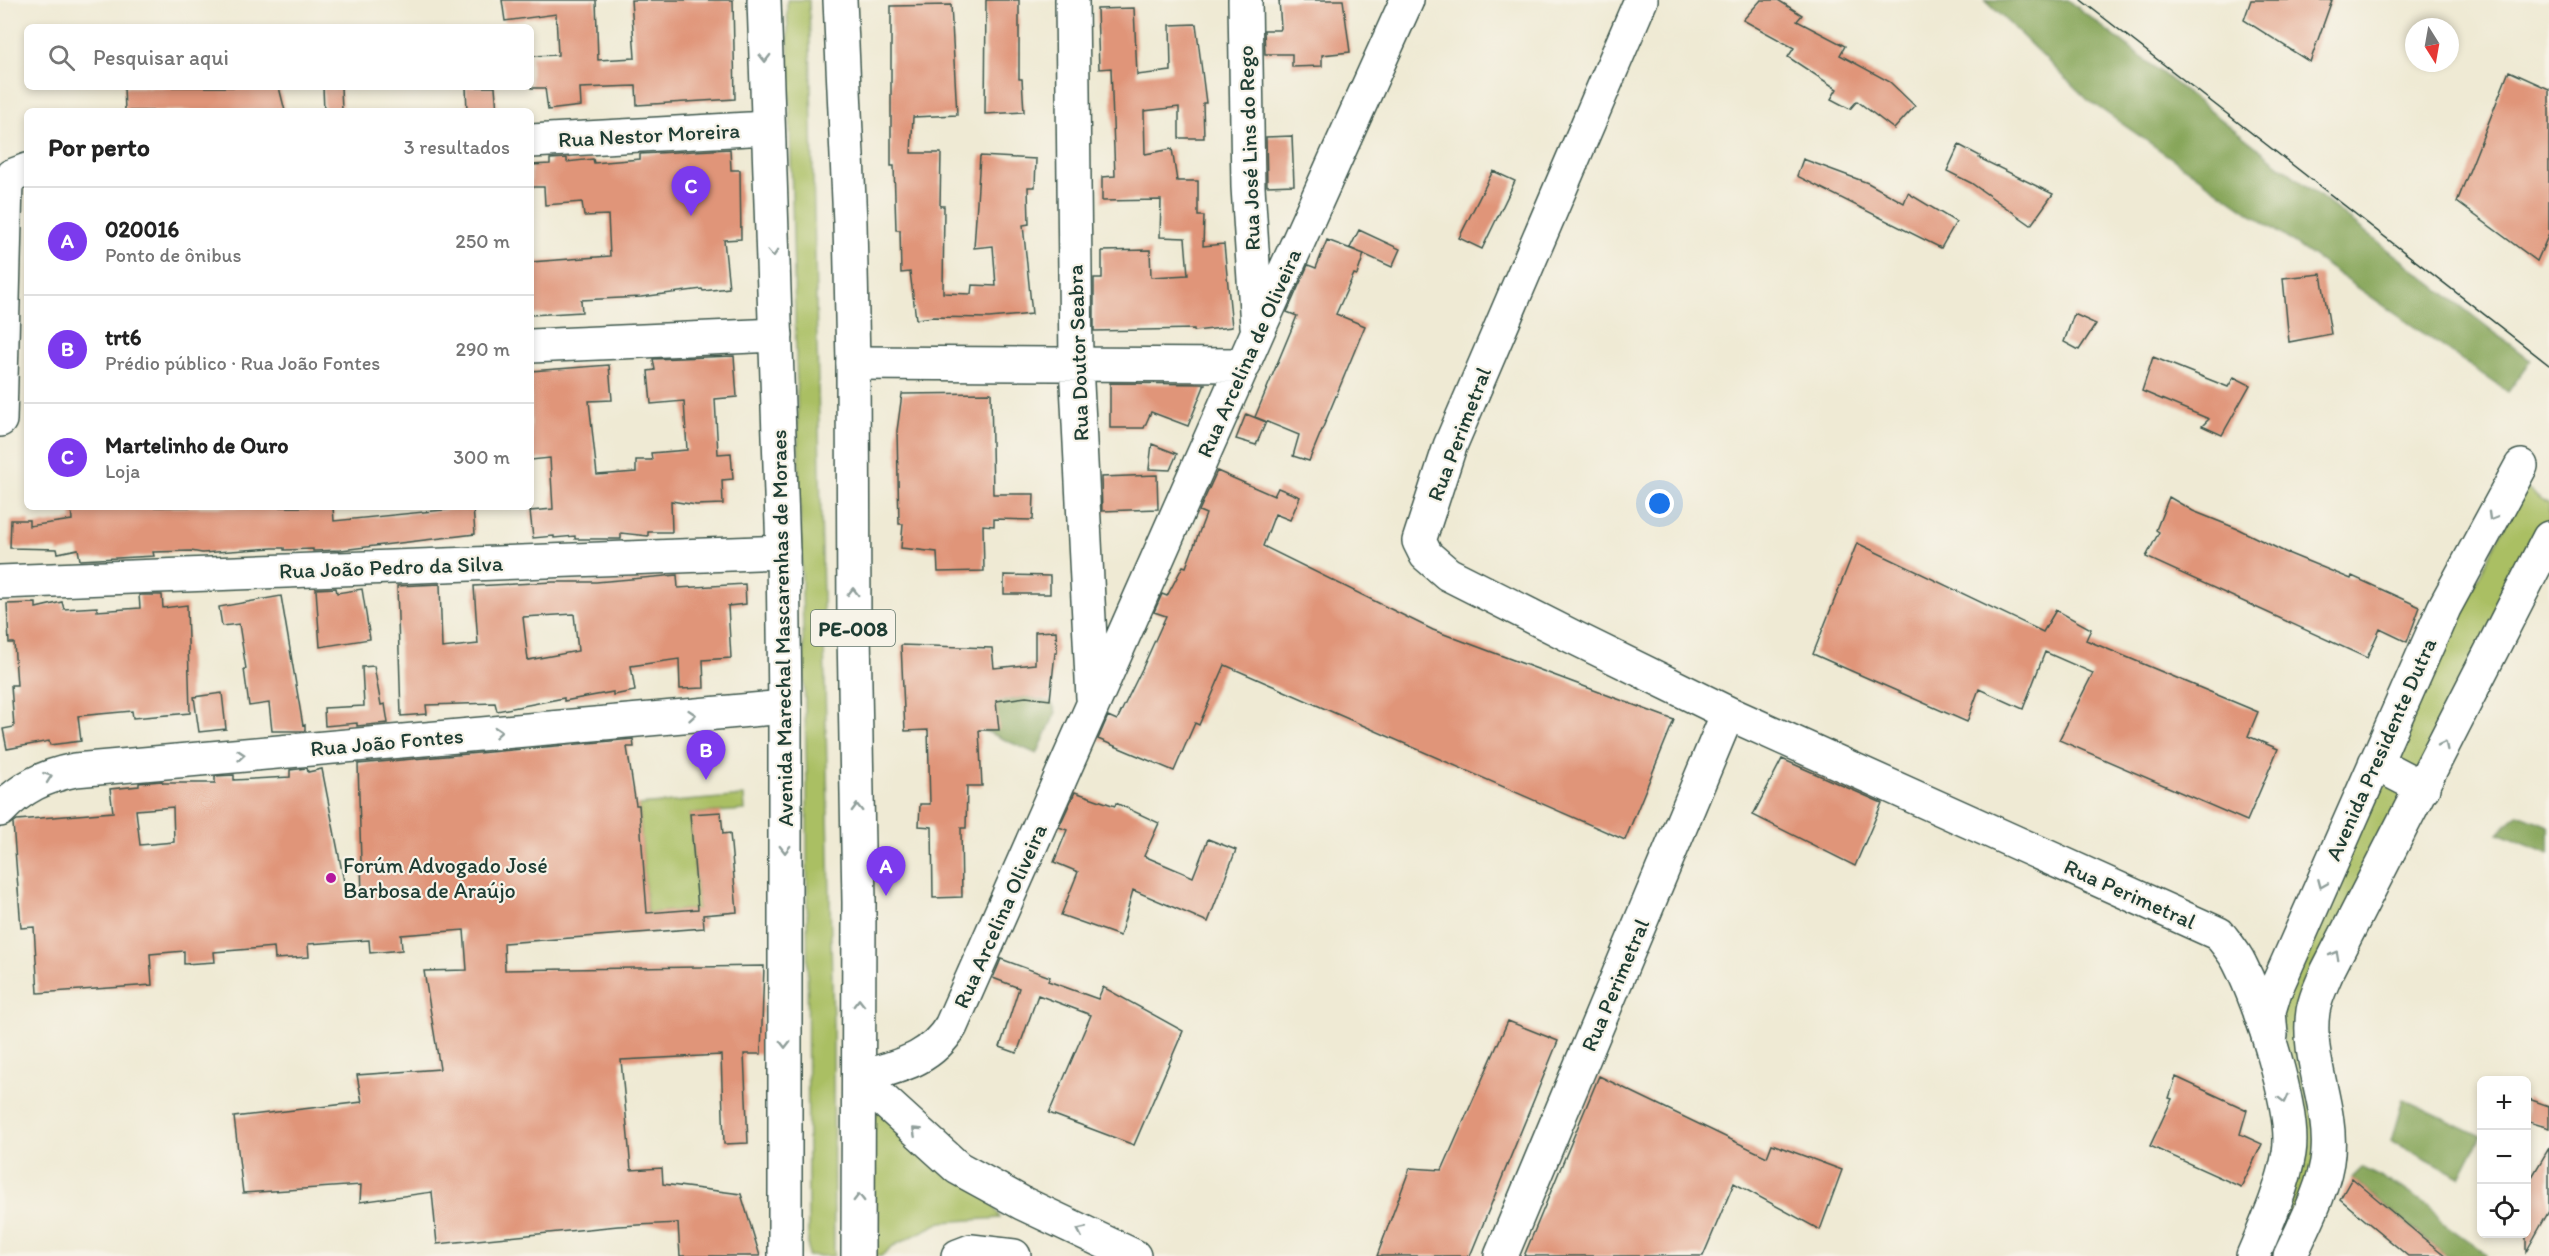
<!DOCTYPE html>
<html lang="pt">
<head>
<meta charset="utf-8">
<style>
  :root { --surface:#fff; --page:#f2f2f2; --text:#222; --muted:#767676; --line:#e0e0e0; --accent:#7c3aed }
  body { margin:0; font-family:Itim,sans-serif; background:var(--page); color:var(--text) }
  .controls { position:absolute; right:18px; bottom:18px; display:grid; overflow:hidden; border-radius:9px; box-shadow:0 3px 9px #0003 }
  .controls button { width:54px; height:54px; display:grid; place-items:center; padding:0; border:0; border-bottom:2px solid var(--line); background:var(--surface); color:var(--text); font:30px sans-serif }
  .compass { position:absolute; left:2405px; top:18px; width:54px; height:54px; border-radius:50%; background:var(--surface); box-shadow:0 3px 9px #0003; rotate:169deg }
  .you { position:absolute; left:1660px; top:504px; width:21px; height:21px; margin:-15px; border:4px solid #fff; border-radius:50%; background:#1a73e8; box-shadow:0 0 0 9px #1a73e833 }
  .badge { display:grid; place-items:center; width:39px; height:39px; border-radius:50%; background:var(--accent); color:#fff; font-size:20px; font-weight:700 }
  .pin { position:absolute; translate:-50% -50px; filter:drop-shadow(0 2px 3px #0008) }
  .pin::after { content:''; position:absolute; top:32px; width:21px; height:18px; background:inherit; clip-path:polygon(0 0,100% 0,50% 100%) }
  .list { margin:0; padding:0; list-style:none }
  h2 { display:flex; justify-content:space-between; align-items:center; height:78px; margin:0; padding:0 24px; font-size:26px }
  h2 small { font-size:20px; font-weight:400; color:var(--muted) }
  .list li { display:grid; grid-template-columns:39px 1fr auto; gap:18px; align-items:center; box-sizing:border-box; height:108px; padding:0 24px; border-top:2px solid var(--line) }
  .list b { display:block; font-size:22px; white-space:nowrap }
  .list p { margin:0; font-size:20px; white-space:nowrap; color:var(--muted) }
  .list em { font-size:20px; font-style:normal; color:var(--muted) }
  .icon { flex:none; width:33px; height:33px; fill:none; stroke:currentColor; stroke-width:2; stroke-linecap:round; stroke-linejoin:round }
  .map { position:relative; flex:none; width:2549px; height:1256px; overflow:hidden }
  .search { position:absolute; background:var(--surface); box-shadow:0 3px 9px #0003; left:24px; top:24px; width:510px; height:66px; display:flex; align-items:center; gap:15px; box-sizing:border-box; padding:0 21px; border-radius:9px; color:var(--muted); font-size:22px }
  .panel { position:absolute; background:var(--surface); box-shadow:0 3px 9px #0003; left:24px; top:108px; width:510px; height:402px; border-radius:9px }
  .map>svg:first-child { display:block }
  .green { fill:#aabf64; stroke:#647e4c; stroke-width:1.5 }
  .forest { fill:#87a65a; stroke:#537247; stroke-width:1.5 }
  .building { fill:#e09579; fill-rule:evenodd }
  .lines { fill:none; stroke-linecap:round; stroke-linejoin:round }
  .minor-casing { stroke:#3e574c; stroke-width:36 }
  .highway-casing { stroke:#3e574c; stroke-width:36 }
  .minor { stroke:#fff; stroke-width:33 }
  .highway { stroke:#fff; stroke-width:33 }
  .tram { stroke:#1f3d34; stroke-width:1.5 }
  .oneway { stroke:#8f9e9a }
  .poi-dot { fill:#b5179e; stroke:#f7f3e8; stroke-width:2 }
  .labels { text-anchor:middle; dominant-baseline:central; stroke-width:4.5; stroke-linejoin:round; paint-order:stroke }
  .shield { fill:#f7f3e8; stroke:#60746a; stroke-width:1.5 }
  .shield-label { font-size:21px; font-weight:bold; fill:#1f3d34 }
  .street-label { font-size:22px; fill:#1f3d34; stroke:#f7f3e8 }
  .poi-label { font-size:22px; fill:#1f3d34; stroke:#f7f3e8; text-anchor:start }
</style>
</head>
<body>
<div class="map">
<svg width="2549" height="1256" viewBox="0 0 2549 1256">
  <rect width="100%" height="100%" fill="#f7f3e8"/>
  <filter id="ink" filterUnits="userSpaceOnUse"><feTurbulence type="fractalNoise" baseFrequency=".0167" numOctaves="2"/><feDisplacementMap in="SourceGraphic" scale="12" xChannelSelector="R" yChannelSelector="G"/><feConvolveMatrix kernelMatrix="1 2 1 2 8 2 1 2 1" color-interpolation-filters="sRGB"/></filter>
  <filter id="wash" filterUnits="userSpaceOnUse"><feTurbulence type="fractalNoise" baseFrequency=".008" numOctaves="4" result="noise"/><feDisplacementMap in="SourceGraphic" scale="24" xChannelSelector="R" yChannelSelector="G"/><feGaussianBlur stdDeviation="1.35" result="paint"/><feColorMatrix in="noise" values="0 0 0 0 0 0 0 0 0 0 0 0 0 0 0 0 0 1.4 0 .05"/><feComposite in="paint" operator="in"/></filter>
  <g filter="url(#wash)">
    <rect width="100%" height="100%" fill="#efead4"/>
    <!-- green -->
    <path class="green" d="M 787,0 L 809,0 L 833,1025 L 834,1256 L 808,1256 L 807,788 Z
      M 2524,487 L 2549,504 L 2549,517 L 2300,1001 L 2324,1149 L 2279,1256 L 2257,1256 L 2295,1175 L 2280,1001 L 2393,746 Z
      M 744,796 L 745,810 L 690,814 L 698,909 L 647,913 L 639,805 Z
      M 865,1094 L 992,1203 L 1000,1218 L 941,1222 L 893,1246 L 881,1256 L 866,1256 Z"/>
    <!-- forest -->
    <path class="forest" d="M 1985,0 L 2068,0 L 2531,361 L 2508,392 L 2088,100 Z
      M 1026,697 L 1052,703 L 1056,712 L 1037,754 L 983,730 L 998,730 L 996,703 Z
      M 2518,814 L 2549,826 L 2549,854 L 2498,833 Z
      M 2403,1099 L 2481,1136 L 2460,1177 L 2391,1141 Z
      M 2362,1168 L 2402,1188 L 2430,1207 L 2442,1222 L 2486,1254 L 2485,1256 L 2446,1256 L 2352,1178 Z"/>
    <g id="blocks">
      <!-- building -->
      <path class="building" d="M 502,0 L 596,0 L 598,60 L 635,58 L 631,0 L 733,0 L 735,99 L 637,105 L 636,86 L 580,88 L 581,106 L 548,110 L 545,88 L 531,88 L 531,56 L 558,55 L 556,14 L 505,21 Z
        M 986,0 L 1019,0 L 1019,79 L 1022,79 L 1024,112 L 985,114 Z
        M 1279,0 L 1343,0 L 1350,52 L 1322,55 L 1322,66 L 1292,67 L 1292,54 L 1265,54 L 1264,30 L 1280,30 L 1281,28 Z
        M 1761,0 L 1778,0 L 1802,15 L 1797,21 L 1845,46 L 1840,55 L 1890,82 L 1915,106 L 1894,129 L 1857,101 L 1850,109 L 1831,99 L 1837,89 L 1788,57 L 1794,48 L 1743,20 Z
        M 2251,0 L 2332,0 L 2310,62 L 2244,20 Z
        M 951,5 L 957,115 L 913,117 L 911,153 L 941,153 L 940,206 L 944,206 L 943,293 L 971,294 L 972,285 L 996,286 L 993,246 L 974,248 L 980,156 L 1036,159 L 1035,187 L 1028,187 L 1029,224 L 1023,225 L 1032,314 L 989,318 L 933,317 L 916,319 L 910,272 L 901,273 L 900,230 L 896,230 L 894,166 L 891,166 L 891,6 Z
        M 1134,8 L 1137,75 L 1171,71 L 1170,25 L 1196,24 L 1206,103 L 1203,103 L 1204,138 L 1179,138 L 1179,107 L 1144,111 L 1145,154 L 1172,149 L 1177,181 L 1198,181 L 1198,216 L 1204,216 L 1203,246 L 1224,244 L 1232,327 L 1194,331 L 1194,329 L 1094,331 L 1094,278 L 1102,278 L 1102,251 L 1150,250 L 1151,277 L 1188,275 L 1185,238 L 1160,237 L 1161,200 L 1102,201 L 1102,177 L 1115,176 L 1111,68 L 1099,69 L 1097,9 Z
        M 2509,71 L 2549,89 L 2549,234 L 2537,261 L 2457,202 Z
        M 124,87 L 279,87 L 285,111 L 125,111 Z
        M 323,87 L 341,87 L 342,111 L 324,111 Z
        M 466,87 L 495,87 L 497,111 L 467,111 Z
        M 1292,136 L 1294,185 L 1267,186 L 1266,137 Z
        M 1959,145 L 1980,156 L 1979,158 L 2053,194 L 2031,225 L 1971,183 L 1947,171 Z
        M 730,149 L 731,170 L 740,170 L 741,239 L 724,240 L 729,288 L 703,291 L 702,289 L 641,297 L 581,300 L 582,312 L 531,315 L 531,262 L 610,256 L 608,215 L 584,216 L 582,202 L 545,205 L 544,187 L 531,187 L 531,165 L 550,164 L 550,159 L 567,158 L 567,162 L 593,159 L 594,163 L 640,159 L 640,154 Z
        M 1803,159 L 1868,183 L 1904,203 L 1908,193 L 1956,222 L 1941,248 L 1797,176 Z
        M 1493,171 L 1515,181 L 1482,249 L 1459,238 Z
        M 1359,230 L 1400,249 L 1392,267 L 1350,248 Z
        M 1327,240 L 1364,254 L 1357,275 L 1354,274 L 1336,314 L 1365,326 L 1309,461 L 1293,456 L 1299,435 L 1255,417 L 1297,316 L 1287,312 L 1308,265 L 1316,268 Z
        M 2321,274 L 2331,334 L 2289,342 L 2283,278 Z
        M 2074,314 L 2096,324 L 2079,350 L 2064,342 Z
        M 734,356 L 737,397 L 715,399 L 718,454 L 731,453 L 733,479 L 722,480 L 723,504 L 696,505 L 671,501 L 672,532 L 648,532 L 648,536 L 621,533 L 621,539 L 575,539 L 575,536 L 554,538 L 554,536 L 533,538 L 530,511 L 553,509 L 550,458 L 531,460 L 531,371 L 609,365 L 612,400 L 589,401 L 597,475 L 636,472 L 636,460 L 652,460 L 651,453 L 687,450 L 684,401 L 651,404 L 648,371 L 655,370 L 653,359 Z
        M 2153,357 L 2228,387 L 2234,377 L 2250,385 L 2222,435 L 2202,426 L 2209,419 L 2142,391 Z
        M 1110,383 L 1205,384 L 1188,426 L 1151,412 L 1144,428 L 1110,428 Z
        M 991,393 L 993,494 L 1034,494 L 1033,520 L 994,519 L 994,526 L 983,525 L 984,571 L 938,572 L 937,552 L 901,548 L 903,524 L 899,524 L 897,431 L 902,394 Z
        M 1246,414 L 1266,422 L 1256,445 L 1236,439 Z
        M 1152,444 L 1177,454 L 1170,470 L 1149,469 Z
        M 1217,471 L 1274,496 L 1278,488 L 1300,497 L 1290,520 L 1275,514 L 1263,546 L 1433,630 L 1674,720 L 1625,840 L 1225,665 L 1199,725 L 1195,723 L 1174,771 L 1098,739 L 1108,716 L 1117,720 L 1143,667 L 1166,616 L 1154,612 L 1162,594 L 1167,596 L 1183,566 L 1186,567 L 1206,514 L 1199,511 Z
        M 1157,475 L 1158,509 L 1102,511 L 1101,477 Z
        M 2169,497 L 2193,511 L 2238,529 L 2285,552 L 2351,579 L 2352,576 L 2420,607 L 2407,642 L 2380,629 L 2367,658 L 2146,557 L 2159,532 L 2156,530 Z
        M 71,507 L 333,507 L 334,521 L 473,507 L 475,534 L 341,550 L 313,551 L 313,549 L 284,550 L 284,548 L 273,548 L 202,553 L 191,551 L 153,552 L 154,556 L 80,560 L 78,549 L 58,553 L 57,549 L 10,548 L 11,520 L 29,520 L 29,526 L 72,520 Z
        M 1857,543 L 2043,632 L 2056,610 L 2091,629 L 2086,640 L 2258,712 L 2248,736 L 2278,749 L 2247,821 L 2059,740 L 2093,673 L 2045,652 L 2023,709 L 1979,689 L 1967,722 L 1813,654 Z
        M 677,575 L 678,588 L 745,584 L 746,604 L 728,606 L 731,658 L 703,660 L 704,688 L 680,689 L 679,659 L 631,666 L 635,691 L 613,695 L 613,692 L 564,701 L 564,698 L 497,711 L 495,703 L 426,705 L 427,714 L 401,716 L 397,586 L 440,584 L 442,648 L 478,644 L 474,586 L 553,582 L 596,582 ZM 574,614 L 578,651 L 528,660 L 523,617 Z
        M 1004,575 L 1050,576 L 1050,594 L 1004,594 Z
        M 336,588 L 337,593 L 362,589 L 370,639 L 320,647 L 316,589 Z
        M 139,595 L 162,595 L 163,608 L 187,605 L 190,713 L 133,718 L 132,711 L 78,716 L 81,741 L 50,745 L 49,741 L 7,749 L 3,729 L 14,727 L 11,685 L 17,685 L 14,643 L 9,643 L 7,604 L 36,603 L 36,608 L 62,602 L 64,609 L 97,607 L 97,611 L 140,608 Z
        M 281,596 L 303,726 L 305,725 L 305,731 L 272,731 L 269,703 L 249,706 L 244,669 L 246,669 L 239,624 L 222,626 L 219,607 Z
        M 1056,631 L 1057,653 L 1055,653 L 1050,700 L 1026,697 L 996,701 L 999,730 L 979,730 L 982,786 L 967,786 L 966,828 L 961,828 L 962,897 L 933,898 L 932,827 L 919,826 L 920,804 L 930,804 L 928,730 L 905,731 L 901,645 L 992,648 L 994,668 L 1035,664 L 1035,632 Z
        M 374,666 L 381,705 L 385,704 L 388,723 L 357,726 L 357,723 L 325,726 L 324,708 L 364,706 L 362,667 Z
        M 222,693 L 226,729 L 199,732 L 194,697 Z
        M 633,739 L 634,747 L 627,747 L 636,805 L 639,805 L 647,913 L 698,909 L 690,814 L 721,812 L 723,834 L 730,833 L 737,912 L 703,915 L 704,928 L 504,943 L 505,970 L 764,966 L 761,1054 L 744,1054 L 748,1143 L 724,1144 L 721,1055 L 621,1060 L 631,1170 L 662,1168 L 663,1184 L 741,1194 L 760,1256 L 680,1256 L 678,1223 L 618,1226 L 437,1244 L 432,1192 L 360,1202 L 361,1185 L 243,1193 L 234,1117 L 362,1102 L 357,1075 L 440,1069 L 424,971 L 467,970 L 464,930 L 401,935 L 402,950 L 370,953 L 369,940 L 308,944 L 309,957 L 275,959 L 274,947 L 214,952 L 215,962 L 184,964 L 184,951 L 150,954 L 152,985 L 38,993 L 34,927 L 21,928 L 13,823 L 17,820 L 113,812 L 110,789 L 139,786 L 139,783 L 162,781 L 163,783 L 215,783 L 215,776 L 234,775 L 234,780 L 290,777 L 290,770 L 307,768 L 308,772 L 322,769 L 347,897 L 362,895 L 358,764 ZM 173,807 L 174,842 L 140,845 L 136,810 Z
        M 1782,759 L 1882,803 L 1855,866 L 1753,815 Z
        M 1075,792 L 1115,806 L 1116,803 L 1159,823 L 1144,856 L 1193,877 L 1208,839 L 1236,850 L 1208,922 L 1133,890 L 1120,936 L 1061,915 L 1078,872 L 1054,862 L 1067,830 L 1059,827 Z
        M 1001,959 L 1050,977 L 1048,981 L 1098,999 L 1103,987 L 1183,1031 L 1134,1145 L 1049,1113 L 1091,1015 L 1038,995 L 1017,1053 L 1000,1047 L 1019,988 L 993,978 Z
        M 1508,1021 L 1558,1041 L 1470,1256 L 1377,1256 L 1410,1168 L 1442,1170 Z
        M 1599,1076 L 1767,1157 L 1772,1144 L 1842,1170 L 1820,1230 L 1734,1183 L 1703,1256 L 1524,1256 Z
        M 2176,1077 L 2247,1110 L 2240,1134 L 2262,1144 L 2241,1187 L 2150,1146 L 2172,1099 L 2169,1098 Z
        M 2526,1098 L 2549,1106 L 2549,1128 L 2526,1121 Z
        M 2549,1148 L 2549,1211 L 2526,1252 L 2526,1187 Z
        M 2352,1178 L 2422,1237 L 2446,1256 L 2408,1256 L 2340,1199 Z"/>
    </g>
  </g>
  <g filter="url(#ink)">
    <use href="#blocks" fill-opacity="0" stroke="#3e574c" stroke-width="1.5"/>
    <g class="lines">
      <!-- minor casing -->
      <g class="minor-casing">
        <path id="minor" d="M 1072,0 L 1076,364 L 1093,698
          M 1245,0 L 1248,187 L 1257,326
          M 1641,0 L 1450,446 L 1419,541 L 1426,555 L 1448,574 L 1571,636 L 1728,713 L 2219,934 C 2226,943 2235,953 2240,964 C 2260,1003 2296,1111 2289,1153 C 2283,1188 2267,1223 2253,1256
          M 531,141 L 767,128
          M 531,346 L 776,335
          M 853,363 L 1244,365
          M 0,420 L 6,182 L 11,176 L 27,170
          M 0,582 L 783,552
          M 2375,763 L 2423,788
          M 0,810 C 22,787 45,776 75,770 L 785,707
          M 2271,1035 L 2269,1011 L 2275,991 L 2444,608 L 2521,466
          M 859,1078 C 897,1066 929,1062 951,1026 L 1258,331 L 1407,0
          M 1501,1256 L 1728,713
          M 2290,1256 C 2304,1226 2326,1185 2328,1153 C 2332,1105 2306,1059 2313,1011 C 2315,998 2322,984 2327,972 L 2549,538"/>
      </g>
      <!-- highway casing -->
      <g class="highway-casing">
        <path id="highway" d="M 764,0 L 783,552 L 785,707 L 785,1256
          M 840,0 L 850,223 L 853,363 L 854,631 L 859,902 L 858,1256
          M 859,1078 L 958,1168 L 1022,1203 L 1134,1256
          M 958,1256 L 971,1251 L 1014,1256"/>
      </g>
      <!-- minor -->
      <use href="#minor" class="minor"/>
      <!-- highway -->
      <use href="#highway" class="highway"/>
      <!-- tram -->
      <path class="tram" d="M 2081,0 L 2549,365"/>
    </g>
    <!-- one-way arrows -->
    <defs><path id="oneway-chevron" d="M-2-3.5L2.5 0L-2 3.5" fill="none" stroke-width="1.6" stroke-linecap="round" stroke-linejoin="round" transform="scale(1.5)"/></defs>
    <g class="oneway">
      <use href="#oneway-chevron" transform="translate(765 58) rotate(89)"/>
      <use href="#oneway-chevron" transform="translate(773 253) rotate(87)"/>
      <use href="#oneway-chevron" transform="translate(2492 517) rotate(120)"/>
      <use href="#oneway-chevron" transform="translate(853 592) rotate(-90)"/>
      <use href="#oneway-chevron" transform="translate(692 715) rotate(-5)"/>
      <use href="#oneway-chevron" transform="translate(498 732) rotate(-5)"/>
      <use href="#oneway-chevron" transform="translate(2444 745) rotate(-64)"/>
      <use href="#oneway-chevron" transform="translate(241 755) rotate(-5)"/>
      <use href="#oneway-chevron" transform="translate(48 777) rotate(-20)"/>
      <use href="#oneway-chevron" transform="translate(857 808) rotate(-91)"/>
      <use href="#oneway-chevron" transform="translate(785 849) rotate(90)"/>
      <use href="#oneway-chevron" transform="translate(2322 884) rotate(113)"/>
      <use href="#oneway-chevron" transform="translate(2335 955) rotate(-62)"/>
      <use href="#oneway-chevron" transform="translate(859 1003) rotate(-90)"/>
      <use href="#oneway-chevron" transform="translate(785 1044) rotate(90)"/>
      <use href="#oneway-chevron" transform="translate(2284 1099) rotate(76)"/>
      <use href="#oneway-chevron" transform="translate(916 1131) rotate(-138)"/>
      <use href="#oneway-chevron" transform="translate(859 1198) rotate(-90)"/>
      <use href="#oneway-chevron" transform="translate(1081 1231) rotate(-155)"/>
    </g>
  </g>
  <!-- markers -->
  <circle class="poi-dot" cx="331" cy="878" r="6"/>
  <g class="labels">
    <!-- shield labels -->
    <rect class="shield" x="811" y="610" width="84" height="36" rx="4.5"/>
    <g class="shield-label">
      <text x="853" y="628">PE-008</text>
    </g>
    <!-- street labels -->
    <g class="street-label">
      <text transform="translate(649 135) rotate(-3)">Rua Nestor Moreira</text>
      <text transform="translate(1249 148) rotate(-92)">Rua José Lins do Rego</text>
      <text transform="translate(1078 353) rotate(-92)">Rua Doutor Seabra</text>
      <text transform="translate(1249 353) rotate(-66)">Rua Arcelina de Oliveira</text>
      <text transform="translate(1459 434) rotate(-69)">Rua Perimetral</text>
      <text transform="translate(391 567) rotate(-2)">Rua João Pedro da Silva</text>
      <text transform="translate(782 628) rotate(-91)">Avenida Marechal Mascarenhas de Moraes</text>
      <text transform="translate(387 742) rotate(-5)">Rua João Fontes</text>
      <text transform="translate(2381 749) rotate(-66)">Avenida Presidente Dutra</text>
      <text transform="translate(2130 894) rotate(24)">Rua Perimetral</text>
      <text transform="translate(1000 916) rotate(-66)">Rua Arcelina Oliveira</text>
      <text transform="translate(1615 985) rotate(-67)">Rua Perimetral</text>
    </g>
    <!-- poi labels -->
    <g class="poi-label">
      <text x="343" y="865">Forúm Advogado José<tspan x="343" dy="25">Barbosa de Araújo</tspan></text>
    </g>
  </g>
</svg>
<div class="controls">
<button>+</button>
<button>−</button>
<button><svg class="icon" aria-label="locate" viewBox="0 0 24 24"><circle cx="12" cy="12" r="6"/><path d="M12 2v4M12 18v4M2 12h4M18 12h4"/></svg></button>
</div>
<svg class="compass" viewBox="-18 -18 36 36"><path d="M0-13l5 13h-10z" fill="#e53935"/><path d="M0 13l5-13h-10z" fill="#767676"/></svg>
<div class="you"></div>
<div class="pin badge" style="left:886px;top:896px">A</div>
<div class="pin badge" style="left:706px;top:780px">B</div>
<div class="pin badge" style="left:691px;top:216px">C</div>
<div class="search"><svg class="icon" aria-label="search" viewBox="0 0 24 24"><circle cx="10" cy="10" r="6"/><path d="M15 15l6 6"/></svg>Pesquisar aqui</div>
<section class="panel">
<h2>Por perto<small>3 resultados</small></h2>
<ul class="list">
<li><span class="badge">A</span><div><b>020016</b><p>Ponto de ônibus</p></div><em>250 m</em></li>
<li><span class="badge">B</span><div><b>trt6</b><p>Prédio público · Rua João Fontes</p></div><em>290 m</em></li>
<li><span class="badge">C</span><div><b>Martelinho de Ouro</b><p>Loja</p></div><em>300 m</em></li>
</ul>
</section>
</div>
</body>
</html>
